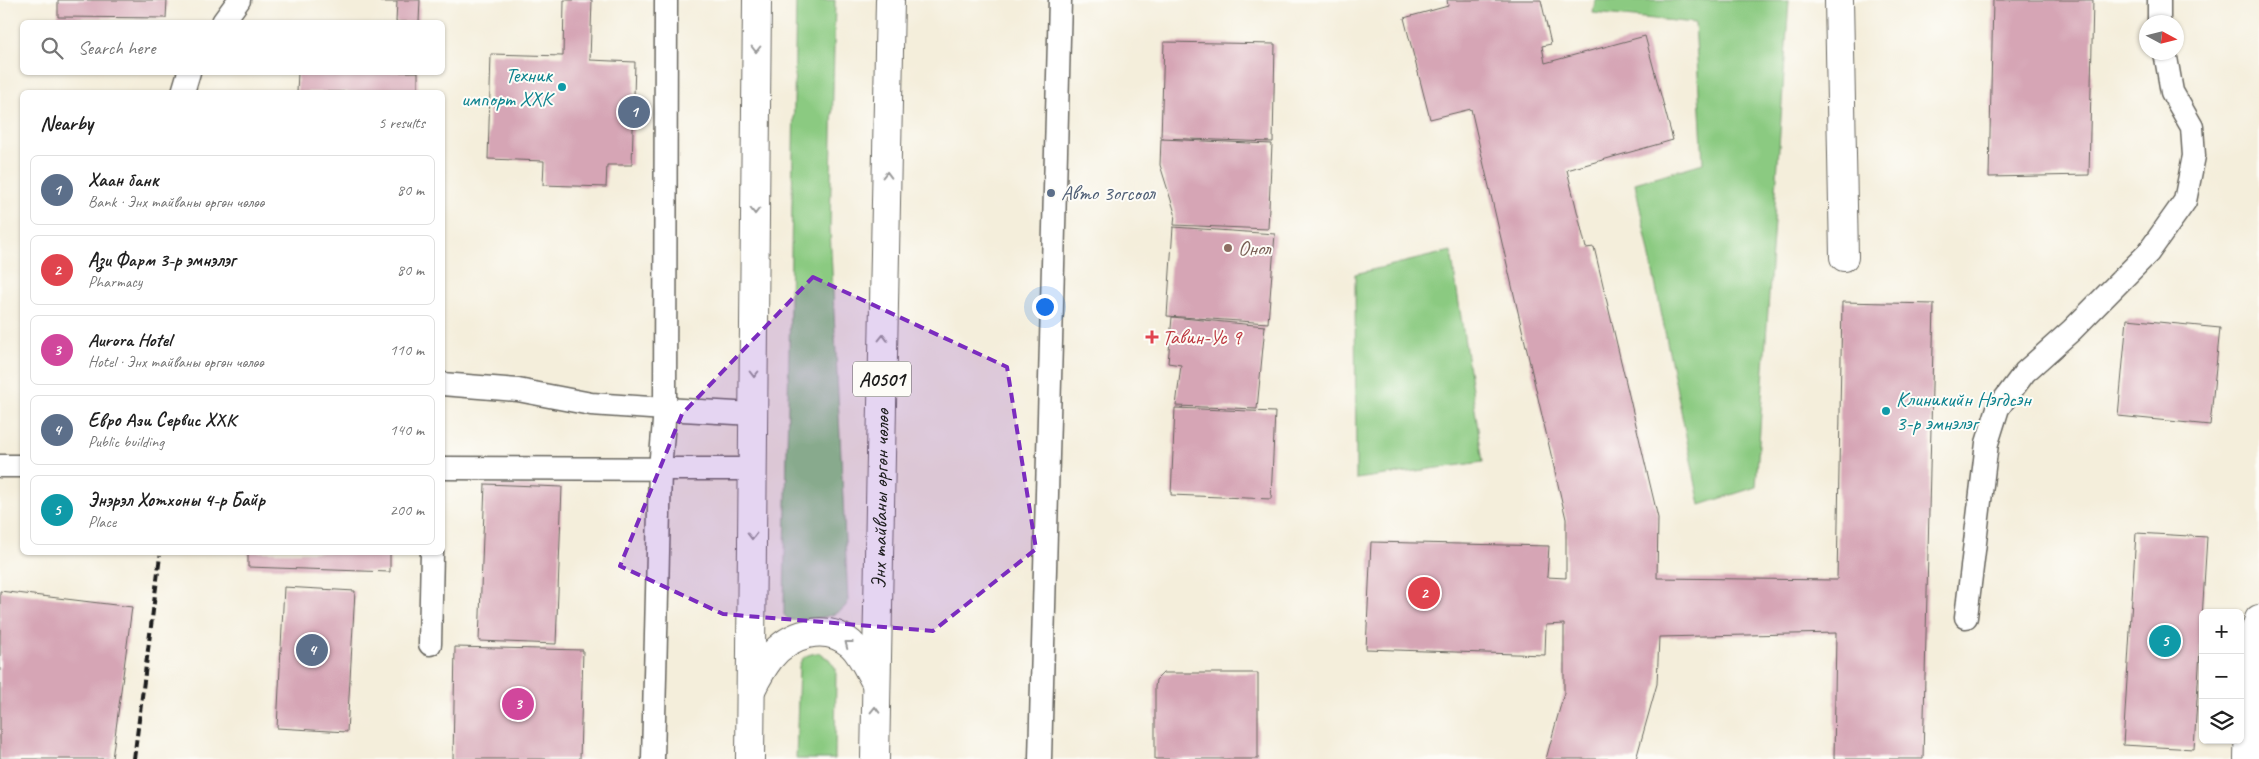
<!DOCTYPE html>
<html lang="en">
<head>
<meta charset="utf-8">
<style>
  :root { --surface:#fff; --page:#f2f2f2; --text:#222; --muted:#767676; --line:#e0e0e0; --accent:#1a73e8 }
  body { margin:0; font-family:Caveat,sans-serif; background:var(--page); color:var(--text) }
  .controls { position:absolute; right:15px; bottom:15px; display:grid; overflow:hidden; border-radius:8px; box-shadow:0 1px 4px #0004 }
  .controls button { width:45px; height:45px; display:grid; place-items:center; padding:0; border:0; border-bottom:1px solid var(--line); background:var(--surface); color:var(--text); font:25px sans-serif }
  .compass { position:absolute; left:2139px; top:15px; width:45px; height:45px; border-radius:50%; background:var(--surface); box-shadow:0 1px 4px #0004; rotate:97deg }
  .you { position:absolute; left:1044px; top:306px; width:18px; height:18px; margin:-12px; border:4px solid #fff; border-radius:50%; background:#1a73e8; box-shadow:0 0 0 8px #1a73e833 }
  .badge { display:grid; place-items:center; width:32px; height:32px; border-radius:50%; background:var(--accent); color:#fff; font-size:16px; font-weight:700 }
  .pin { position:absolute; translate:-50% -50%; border:2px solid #fff; box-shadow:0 1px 5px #0006 }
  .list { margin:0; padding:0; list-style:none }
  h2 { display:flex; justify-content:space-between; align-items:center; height:65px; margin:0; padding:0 20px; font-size:21px }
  h2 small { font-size:16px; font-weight:400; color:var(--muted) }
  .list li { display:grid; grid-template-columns:32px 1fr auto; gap:15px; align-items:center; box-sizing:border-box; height:70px; margin:0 10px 10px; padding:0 10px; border:1px solid var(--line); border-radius:8px }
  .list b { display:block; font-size:19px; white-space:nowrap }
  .list p { margin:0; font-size:16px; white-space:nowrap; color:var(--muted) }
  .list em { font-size:16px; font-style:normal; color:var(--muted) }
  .icon { flex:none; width:28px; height:28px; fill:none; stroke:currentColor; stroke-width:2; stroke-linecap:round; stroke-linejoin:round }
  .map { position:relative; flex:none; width:2259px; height:759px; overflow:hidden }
  .search { position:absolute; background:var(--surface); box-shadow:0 1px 4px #0004; left:20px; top:20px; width:425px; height:55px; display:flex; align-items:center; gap:12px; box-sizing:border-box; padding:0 18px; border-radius:8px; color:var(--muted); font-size:19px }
  .panel { position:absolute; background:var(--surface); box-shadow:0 1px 4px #0004; left:20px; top:90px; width:425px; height:465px; border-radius:8px }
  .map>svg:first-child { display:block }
  .green { fill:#8bca81; stroke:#54734e }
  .building { fill:#d6a5b5 }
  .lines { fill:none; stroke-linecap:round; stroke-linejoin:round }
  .service-casing { stroke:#68665f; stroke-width:25 }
  .minor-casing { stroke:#68665f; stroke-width:30 }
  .trunk-casing { stroke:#68665f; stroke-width:30 }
  .service { stroke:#fff; stroke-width:22 }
  .minor { stroke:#fff; stroke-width:28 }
  .trunk { stroke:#fff; stroke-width:28 }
  .rail { stroke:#1c1c1c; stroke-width:4; stroke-dasharray:8 4; stroke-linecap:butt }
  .oneway { stroke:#999 }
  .marked { fill:#7b2cbf; fill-opacity:0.2; stroke:#7b2cbf; stroke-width:4; stroke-dasharray:10 6; stroke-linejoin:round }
  .culture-dot { fill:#0f9aa8; stroke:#fdfcf7; stroke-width:2 }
  .service-dot { fill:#5c6f8a; stroke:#fdfcf7; stroke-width:2 }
  .education-dot { fill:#8d6e63; stroke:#fdfcf7; stroke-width:2 }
  .health-dot { fill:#e0444e; stroke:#fdfcf7; stroke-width:2 }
  .labels { text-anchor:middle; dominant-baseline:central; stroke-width:4; stroke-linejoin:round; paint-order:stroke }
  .shield { fill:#fdfcf7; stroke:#605f5e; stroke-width:1 }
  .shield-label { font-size:20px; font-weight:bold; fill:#1c1c1c }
  .culture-label { font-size:21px; fill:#0d838f; stroke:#fdfcf7; text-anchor:end }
  .service-label { font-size:21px; fill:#4e5e75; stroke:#fdfcf7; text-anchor:start }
  .education-label { font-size:21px; fill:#785e54; stroke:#fdfcf7; text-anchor:start }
  .health-label { font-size:21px; fill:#be3a42; stroke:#fdfcf7; text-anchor:start }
  .street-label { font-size:21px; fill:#1c1c1c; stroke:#fdfcf7 }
</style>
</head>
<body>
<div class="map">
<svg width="2259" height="759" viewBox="0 0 2259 759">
  <rect width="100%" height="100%" fill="#fdfcf7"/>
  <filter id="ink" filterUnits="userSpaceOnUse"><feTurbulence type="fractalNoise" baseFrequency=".02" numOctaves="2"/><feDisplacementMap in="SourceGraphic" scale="10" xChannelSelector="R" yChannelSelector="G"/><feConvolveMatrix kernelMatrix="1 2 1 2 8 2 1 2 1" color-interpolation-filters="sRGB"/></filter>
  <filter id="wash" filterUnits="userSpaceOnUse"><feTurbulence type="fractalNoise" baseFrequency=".0096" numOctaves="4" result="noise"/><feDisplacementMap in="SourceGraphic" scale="20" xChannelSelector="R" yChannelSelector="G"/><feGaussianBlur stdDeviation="1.12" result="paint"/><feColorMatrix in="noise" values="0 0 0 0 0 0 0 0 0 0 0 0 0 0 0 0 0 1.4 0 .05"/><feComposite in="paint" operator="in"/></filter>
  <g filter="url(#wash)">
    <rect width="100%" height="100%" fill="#f4eedb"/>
    <!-- green -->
    <path class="green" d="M 796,0 L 835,0 L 830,229 L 848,602 C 839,620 811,618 793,620 L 788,619 L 784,615 L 784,604 Z
      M 1595,0 L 1789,0 L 1756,487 L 1700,505 L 1635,183 L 1703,163 L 1695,23 L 1593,13 Z
      M 1451,251 L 1483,462 L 1356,479 L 1355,274 Z
      M 818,653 L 829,659 L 836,669 L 835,759 L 796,759 L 799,666 C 802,656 808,654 818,653 Z"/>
    <g id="blocks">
      <!-- building -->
      <path class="building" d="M 58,0 L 167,0 L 166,18 L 58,17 Z
        M 380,0 L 420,0 L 419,22 L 396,22 L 397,2 L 380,2 Z
        M 564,0 L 592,0 L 590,60 L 635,62 L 632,165 L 607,165 L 606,187 L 543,185 L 544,161 L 488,159 L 491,54 L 563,56 Z
        M 1447,0 L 1541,0 L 1551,44 L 1542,46 L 1545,63 L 1645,36 L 1673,140 L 1567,170 L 1586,248 L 1594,247 L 1658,518 L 1657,578 L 1837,580 L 1842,302 L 1934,304 L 1923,759 L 1834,759 L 1836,633 L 1659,637 L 1657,684 L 1636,759 L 1546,759 L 1564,693 L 1564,624 L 1546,625 L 1545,655 L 1366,649 L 1371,542 L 1549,546 L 1547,577 L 1566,578 L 1566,519 L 1471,109 L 1430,119 L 1404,18 L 1448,6 Z
        M 1993,0 L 2093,0 L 2089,175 L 1989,177 Z
        M 1164,42 L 1275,44 L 1273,142 L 1161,138 Z
        M 298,72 L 418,72 L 418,92 L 297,92 Z
        M 1161,139 L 1272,144 L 1268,229 L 1174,225 L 1175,213 L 1160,165 Z
        M 1173,227 L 1275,234 L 1268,323 L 1167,316 Z
        M 1172,317 L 1265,326 L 1257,409 L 1176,406 L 1181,365 L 1168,363 Z
        M 2127,319 L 2220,328 L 2210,425 L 2118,416 Z
        M 1175,408 L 1275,412 L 1271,499 L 1171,495 Z
        M 485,484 L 562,487 L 556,644 L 479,641 Z
        M 2136,533 L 2207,537 L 2194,749 L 2123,745 Z
        M 248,552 L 390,552 L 390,572 L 248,567 Z
        M 284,587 L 355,591 L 347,732 L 277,728 Z
        M 0,591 L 132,607 L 112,759 L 0,759 Z
        M 455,647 L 583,650 L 580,759 L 453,759 Z
        M 1163,673 L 1258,673 L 1258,759 L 1155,759 L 1155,687 L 1156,680 Z"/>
    </g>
  </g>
  <g filter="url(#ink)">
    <use href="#blocks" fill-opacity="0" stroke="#68665f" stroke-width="1"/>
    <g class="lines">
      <!-- service casing -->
      <g class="service-casing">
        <path id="service" d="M 666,0 L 665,409 L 753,414
          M 223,22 L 239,0
          M 2159,22 L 2159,0
          M 183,92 L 189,72
          M 442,384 L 518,390 L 591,404 L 665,409 L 660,469 L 653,759
          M 0,466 L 22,466
          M 442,468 L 753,469
          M 1966,617 L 1987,443 L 1998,408 L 2025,372 L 2072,330 L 2148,253 L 2185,201 L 2194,156 L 2192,127 L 2172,92 L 2165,52
          M 430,644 L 432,552
          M 1040,759 L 1060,0"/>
      </g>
      <!-- minor casing -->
      <g class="minor-casing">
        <path id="minor" d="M 1839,0 L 1844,257
          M 2248,759 L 2251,642 L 2259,619"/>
      </g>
      <!-- trunk casing -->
      <g class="trunk-casing">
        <g id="trunk">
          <path d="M 752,688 C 757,678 763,667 770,658 C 789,634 825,622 851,644 C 862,654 869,671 876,683"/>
          <path d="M 750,759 L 757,0"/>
          <path id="s1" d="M 875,759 L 890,0"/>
        </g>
      </g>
      <!-- service -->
      <use href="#service" class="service"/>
      <!-- minor -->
      <use href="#minor" class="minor"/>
      <!-- trunk -->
      <use href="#trunk" class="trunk"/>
      <!-- rail -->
      <path class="rail" d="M 134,759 L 160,556"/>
    </g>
    <!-- one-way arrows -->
    <defs><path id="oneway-chevron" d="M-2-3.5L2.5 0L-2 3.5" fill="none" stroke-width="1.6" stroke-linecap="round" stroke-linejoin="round" transform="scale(1.25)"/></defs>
    <g class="oneway">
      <use href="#oneway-chevron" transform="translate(756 49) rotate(90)"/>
      <use href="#oneway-chevron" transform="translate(887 175) rotate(-89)"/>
      <use href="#oneway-chevron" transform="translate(755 211) rotate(90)"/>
      <use href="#oneway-chevron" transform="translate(883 338) rotate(-89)"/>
      <use href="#oneway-chevron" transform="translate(754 374) rotate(90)"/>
      <use href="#oneway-chevron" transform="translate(752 536) rotate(90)"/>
      <use href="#oneway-chevron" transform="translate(848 644) rotate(-142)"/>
      <use href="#oneway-chevron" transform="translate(875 710) rotate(-89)"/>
    </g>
  </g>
  <!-- marked area -->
  <path class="marked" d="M 813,277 L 1007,367 L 1036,549 L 933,631 L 723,614 L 620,566 L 682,414 Z"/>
  <!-- markers -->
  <g class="culture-dot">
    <circle cx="562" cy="87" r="5"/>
    <circle cx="1886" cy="411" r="5"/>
  </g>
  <circle class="service-dot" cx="1051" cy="193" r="5"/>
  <circle class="education-dot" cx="1228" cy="248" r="5"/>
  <path class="health-dot" d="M1149.5 329.5h5v5h5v5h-5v5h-5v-5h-5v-5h5z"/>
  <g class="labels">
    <!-- shield labels -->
    <rect class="shield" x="853" y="361.5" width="58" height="35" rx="4"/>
    <g class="shield-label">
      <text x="882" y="379">A0501</text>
    </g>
    <!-- culture labels -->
    <g class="culture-label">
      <text x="552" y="75">Техник<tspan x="552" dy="24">импорт ХХК</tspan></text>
      <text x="1896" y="399" text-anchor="start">Клиникийн Нэгдсэн<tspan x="1896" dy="24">3-р эмнэлэг</tspan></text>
    </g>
    <!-- service labels -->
    <g class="service-label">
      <text x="1061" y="193">Авто 3огсоол</text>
    </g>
    <!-- education labels -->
    <g class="education-label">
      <text x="1238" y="248">Онол</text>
    </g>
    <!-- health labels -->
    <g class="health-label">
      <text x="1162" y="337">Тавин-Ус 9</text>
    </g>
    <!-- street labels -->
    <g class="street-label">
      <text stroke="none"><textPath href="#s1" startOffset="260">Энх тайваны өргөн чөлөө</textPath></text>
    </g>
  </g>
</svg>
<div class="controls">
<button>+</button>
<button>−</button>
<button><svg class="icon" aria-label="layers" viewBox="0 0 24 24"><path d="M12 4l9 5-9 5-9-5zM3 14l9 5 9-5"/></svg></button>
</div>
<svg class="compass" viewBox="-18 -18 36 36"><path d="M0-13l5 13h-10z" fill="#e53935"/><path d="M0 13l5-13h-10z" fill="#767676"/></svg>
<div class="you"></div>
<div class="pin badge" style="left:634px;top:112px;background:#5c6f8a">1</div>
<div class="pin badge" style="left:1424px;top:593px;background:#e0444e">2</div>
<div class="pin badge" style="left:518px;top:704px;background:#d1479c">3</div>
<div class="pin badge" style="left:312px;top:650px;background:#5c6f8a">4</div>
<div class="pin badge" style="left:2165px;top:641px;background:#0f9aa8">5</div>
<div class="search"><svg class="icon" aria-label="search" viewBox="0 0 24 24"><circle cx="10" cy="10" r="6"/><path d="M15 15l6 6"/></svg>Search here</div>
<section class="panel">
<h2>Nearby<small>5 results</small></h2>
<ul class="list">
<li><span class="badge" style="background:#5c6f8a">1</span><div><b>Хаан банк</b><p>Bank · Энх тайваны өргөн чөлөө</p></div><em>80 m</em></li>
<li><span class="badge" style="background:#e0444e">2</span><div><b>Ази Фарм 3-р эмнэлэг</b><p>Pharmacy</p></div><em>80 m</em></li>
<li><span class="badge" style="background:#d1479c">3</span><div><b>Aurora Hotel</b><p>Hotel · Энх тайваны өргөн чөлөө</p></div><em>110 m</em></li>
<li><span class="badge" style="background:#5c6f8a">4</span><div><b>Евро Ази Сервис ХХК</b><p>Public building</p></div><em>140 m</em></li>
<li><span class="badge" style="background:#0f9aa8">5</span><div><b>Энэрэл Хотхоны 4-р Байр</b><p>Place</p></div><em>200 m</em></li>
</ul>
</section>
</div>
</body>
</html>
